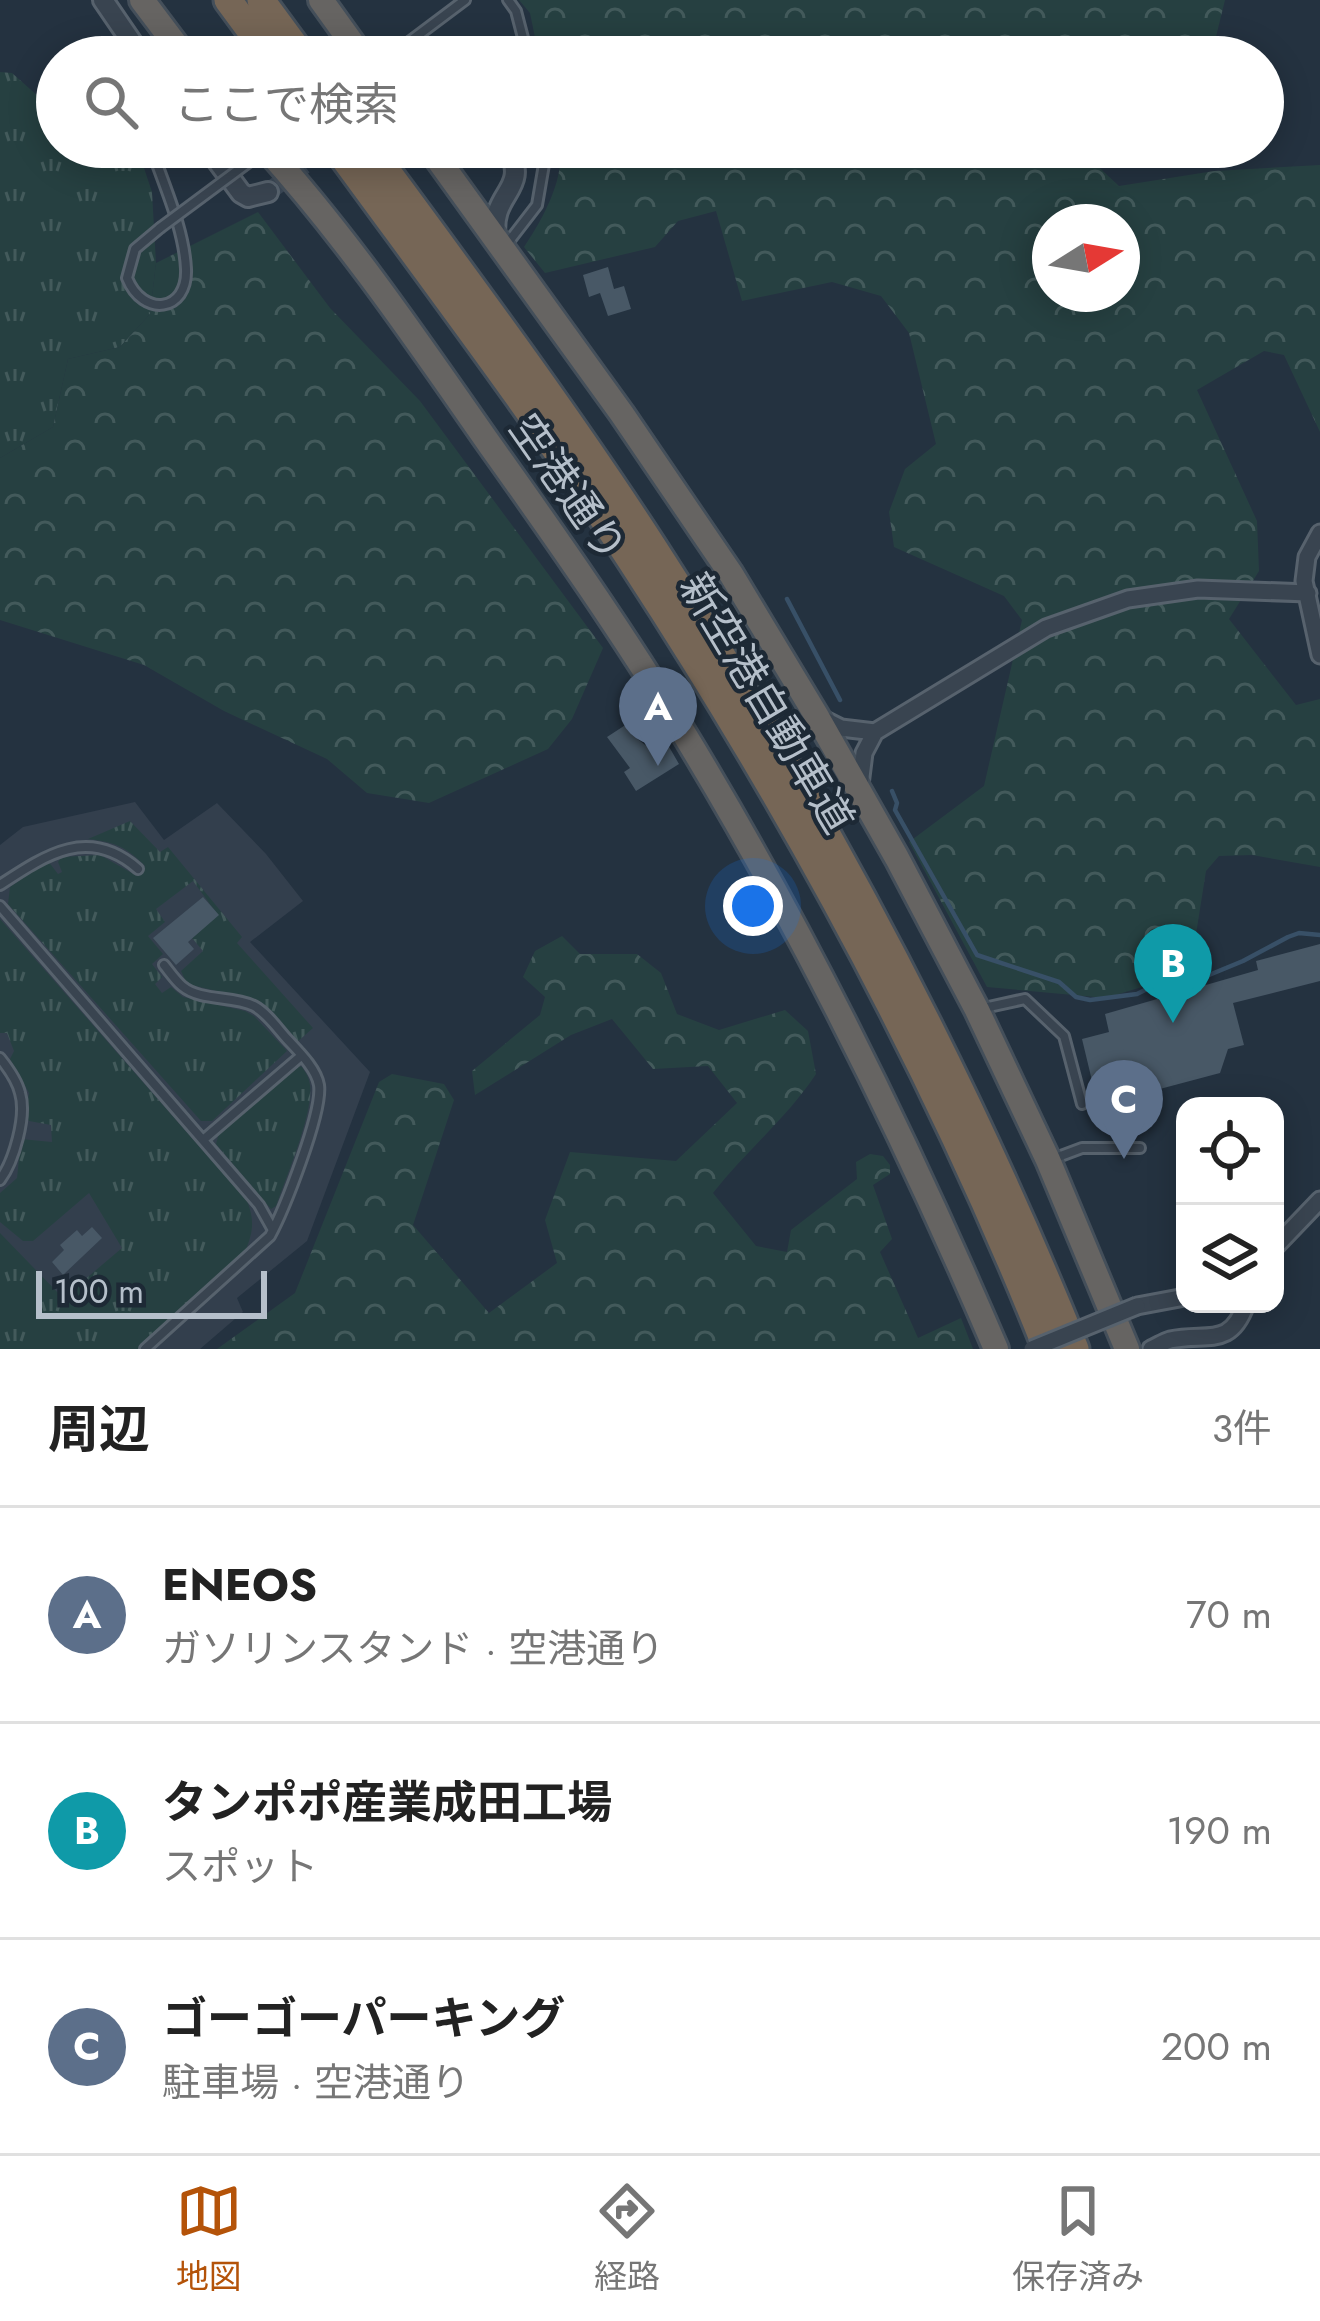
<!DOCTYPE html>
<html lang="ja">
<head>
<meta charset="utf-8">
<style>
  :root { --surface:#fff; --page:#f6f6f6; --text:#222; --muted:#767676; --line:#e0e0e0; --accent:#b45309 }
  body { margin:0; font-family:Jost,"Noto Sans JP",sans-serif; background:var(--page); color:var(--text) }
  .controls { position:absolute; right:36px; bottom:36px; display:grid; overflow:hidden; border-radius:24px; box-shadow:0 6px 30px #0003 }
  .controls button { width:108px; height:108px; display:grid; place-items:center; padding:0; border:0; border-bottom:3px solid var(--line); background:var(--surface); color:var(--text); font:60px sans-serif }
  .compass { position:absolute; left:1032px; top:204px; width:108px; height:108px; border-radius:50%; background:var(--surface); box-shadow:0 6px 30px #0003; rotate:79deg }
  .scale { position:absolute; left:36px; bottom:30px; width:231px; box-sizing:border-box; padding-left:12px; border:6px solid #b5bfca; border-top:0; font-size:33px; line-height:42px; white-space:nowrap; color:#b5bfca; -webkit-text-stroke:9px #1d2935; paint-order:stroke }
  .you { position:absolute; left:753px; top:906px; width:42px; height:42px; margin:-30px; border:9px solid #fff; border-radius:50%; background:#1a73e8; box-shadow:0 0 0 18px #1a73e833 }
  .badge { display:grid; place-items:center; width:78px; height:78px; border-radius:50%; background:var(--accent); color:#fff; font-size:39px; font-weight:700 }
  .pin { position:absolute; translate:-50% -99px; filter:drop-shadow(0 3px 6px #0008) }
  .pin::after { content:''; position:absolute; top:63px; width:42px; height:36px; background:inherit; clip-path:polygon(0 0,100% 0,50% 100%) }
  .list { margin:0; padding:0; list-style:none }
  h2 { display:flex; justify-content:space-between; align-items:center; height:156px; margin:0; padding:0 48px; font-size:51px }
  h2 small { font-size:39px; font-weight:400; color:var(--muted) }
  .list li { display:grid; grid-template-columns:78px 1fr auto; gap:36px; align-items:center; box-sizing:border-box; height:216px; padding:0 48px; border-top:3px solid var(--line) }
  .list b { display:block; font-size:45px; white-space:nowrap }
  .list p { margin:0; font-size:39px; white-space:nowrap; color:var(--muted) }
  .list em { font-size:39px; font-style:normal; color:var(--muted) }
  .icon { flex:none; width:66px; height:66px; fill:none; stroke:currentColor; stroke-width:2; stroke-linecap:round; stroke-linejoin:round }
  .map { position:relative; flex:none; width:1320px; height:1349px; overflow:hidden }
  .search { position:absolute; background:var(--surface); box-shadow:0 6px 30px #0003; left:36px; right:36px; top:36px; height:132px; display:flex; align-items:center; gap:30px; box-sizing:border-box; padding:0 42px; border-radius:66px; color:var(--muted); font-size:45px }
  .sheet { height:804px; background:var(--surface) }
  nav { display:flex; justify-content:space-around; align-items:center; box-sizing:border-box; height:168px; border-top:3px solid var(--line); background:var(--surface); font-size:33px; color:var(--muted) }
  nav a { display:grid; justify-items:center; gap:6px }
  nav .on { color:var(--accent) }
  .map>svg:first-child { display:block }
  .airport { fill:#333f4d }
  .grass { fill:url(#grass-tufts) }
  .forest { fill:url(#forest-crowns); fill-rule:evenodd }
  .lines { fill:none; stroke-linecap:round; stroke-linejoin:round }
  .stream { stroke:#385067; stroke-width:4.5 }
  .building { fill:#485866 }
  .tertiary-tunnel { stroke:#3a4755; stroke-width:18; stroke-dasharray:18 9; stroke-linecap:butt }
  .service-casing { stroke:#57626d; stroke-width:14 }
  .minor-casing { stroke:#57626d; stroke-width:21 }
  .tertiary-casing { stroke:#57626d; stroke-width:24 }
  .trunk-casing { stroke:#444f5a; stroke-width:30 }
  .motorway-casing { stroke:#444f5a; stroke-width:33 }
  .service { stroke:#394450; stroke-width:8 }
  .minor { stroke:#394450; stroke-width:15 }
  .tertiary { stroke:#394450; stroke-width:18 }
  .trunk { stroke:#666462; stroke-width:24 }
  .motorway { stroke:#766656; stroke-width:27 }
  .service-bridge-casing { stroke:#57626d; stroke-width:14; stroke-linecap:butt }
  .minor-bridge-casing { stroke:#57626d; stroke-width:21; stroke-linecap:butt }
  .service-bridge { stroke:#394450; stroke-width:8 }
  .minor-bridge { stroke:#394450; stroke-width:15 }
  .labels { text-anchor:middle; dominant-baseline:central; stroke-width:9; stroke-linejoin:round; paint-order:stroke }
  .street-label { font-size:42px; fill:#b5bfca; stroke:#1d2935 }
</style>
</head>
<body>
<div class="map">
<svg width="1320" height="1349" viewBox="0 0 1320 1349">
  <defs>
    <pattern id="grass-tufts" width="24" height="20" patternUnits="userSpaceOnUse" patternTransform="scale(3)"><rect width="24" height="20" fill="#264041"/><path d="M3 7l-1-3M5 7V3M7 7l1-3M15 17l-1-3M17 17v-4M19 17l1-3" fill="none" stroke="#435a5b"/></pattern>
    <pattern id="forest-crowns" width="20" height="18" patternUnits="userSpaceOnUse" patternTransform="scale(3)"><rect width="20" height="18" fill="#264041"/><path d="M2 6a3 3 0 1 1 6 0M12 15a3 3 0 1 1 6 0" fill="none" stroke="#435a5b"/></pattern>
  </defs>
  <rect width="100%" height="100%" fill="#243240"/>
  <!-- airport -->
  <path class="airport" d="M 135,802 L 164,840 L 217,803 L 266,854 L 303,901 L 250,942 L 370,1072 L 307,1241 L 237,1298 L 243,1312 L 200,1349 L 0,1349 L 0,845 L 23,827 Z"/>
  <!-- grass -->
  <path class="grass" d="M 0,72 L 12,73 L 57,113 L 57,147 L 137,147 L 152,192 L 156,263 L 150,314 L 120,347 L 68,359 L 53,427 L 0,458 Z
    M 130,821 L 160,852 L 168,847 L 242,937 L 237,943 L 313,1028 L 296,1043 L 259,1001 L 187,984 L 181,971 L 203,951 L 192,938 L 218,915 L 193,881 L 156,909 L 165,922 L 148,936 L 163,954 L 152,964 L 162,977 L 155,984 L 162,993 L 171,987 L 183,997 L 245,1011 L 254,1016 L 287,1051 L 212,1121 L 201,1121 L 8,904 L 10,887 L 48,861 L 58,874 L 62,872 L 58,862 L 61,857 L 100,855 L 137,876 L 145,866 C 127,847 114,842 88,839 Z
    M 0,919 L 247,1201 C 255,1220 253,1233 245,1252 L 138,1349 L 0,1349 L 0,1233 L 63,1298 L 122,1248 L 89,1193 L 33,1241 L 23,1241 L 0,1222 L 0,1193 L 17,1178 L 21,1139 L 52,1142 L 51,1125 L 29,1121 L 25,1116 L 29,1093 L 10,1059 L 14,1051 L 7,1033 L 0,1033 Z
    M 294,1065 L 302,1067 C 306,1073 309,1077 310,1085 C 314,1112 286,1178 276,1206 L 271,1209 L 216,1144 L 219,1133 Z"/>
  <!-- forest -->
  <path class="forest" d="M 519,0 L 1225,0 L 1211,57 L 539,57 L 530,13 Z
    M 559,147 L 1094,147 L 1091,160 L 1119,186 L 1214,171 L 1320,165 L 1320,432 L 1284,355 L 1264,351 L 1197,390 L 1257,521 L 1259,571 L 1229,619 L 1296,705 L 1320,699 L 1320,867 L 1252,855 L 1219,856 L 1206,871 L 1190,972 L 1106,998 L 987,987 L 909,842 L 984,786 L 1022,620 L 1004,596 L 894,547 L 889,512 L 905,469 L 936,444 L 909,333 L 881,296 L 832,282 L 742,301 L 716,211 L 678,221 L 655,247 L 545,273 L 524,247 C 541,222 566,178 559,147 ZM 1050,222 L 1122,222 L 1122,294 L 1050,294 Z
    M 258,212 L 330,308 L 420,401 L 603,648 L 572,719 L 548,749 L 429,803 L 367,793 L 327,759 L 224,711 L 144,665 L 0,620 L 0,458 L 53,427 L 68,359 L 120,347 L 150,314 L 156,263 Z
    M 562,936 L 580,954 L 637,954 L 661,973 L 677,1014 L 719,1030 L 785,1010 L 808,1031 L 816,1074 C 787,1118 745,1152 713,1193 L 756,1246 L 787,1252 L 791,1230 L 857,1179 L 856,1162 L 870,1154 L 883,1156 L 890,1165 L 890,1174 L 873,1185 L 892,1239 L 880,1252 L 918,1338 L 961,1318 L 973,1349 L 217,1349 L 295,1293 L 379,1082 L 392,1074 L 444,1084 L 454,1100 L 413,1225 L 489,1313 L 557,1263 L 545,1220 L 570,1152 L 676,1161 L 737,1103 L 708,1066 L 653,1069 L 612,1019 L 571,1035 L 475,1095 L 472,1071 L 540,1015 L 545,997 L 523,977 L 535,951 Z"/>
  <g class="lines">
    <!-- stream -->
    <path class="stream" d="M 787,599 L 840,700
      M 892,791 L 897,803 L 895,810 L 977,955 L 1059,982 L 1076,997 L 1090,1000 L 1137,994 L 1157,984 L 1209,975 L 1243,961 L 1288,937 L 1299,933 L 1320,935"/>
  </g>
  <!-- building -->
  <path class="building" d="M 608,267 L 614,289 L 624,286 L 631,309 L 608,316 L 600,293 L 589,297 L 583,275 Z
    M 630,722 L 635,730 L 635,737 L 654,752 L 668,745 L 679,764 L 636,791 L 624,772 L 630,768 L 607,737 Z
    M 203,897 L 219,915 L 188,942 L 194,949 L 176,965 L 153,938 Z
    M 1320,944 L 1320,981 L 1233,1003 L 1244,1045 L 1228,1049 L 1220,1073 L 1126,1098 L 1122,1081 L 1094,1089 L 1082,1039 L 1109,1032 L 1105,1014 L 1258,970 L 1256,961 Z
    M 92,1227 L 102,1238 L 63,1275 L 52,1262 L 64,1250 L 60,1245 L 77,1230 L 82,1236 Z"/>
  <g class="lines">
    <!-- tertiary-tunnel -->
    <path class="tertiary-tunnel" d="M 268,192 L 329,147"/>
    <!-- service casing -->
    <g class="service-casing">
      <path id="service" d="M 508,0 L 516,11 L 528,57
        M 389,57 L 465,0
        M 151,147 C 164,186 184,228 186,269 C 188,312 143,318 127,278 L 135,249 L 160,228
        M 510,240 L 537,205 L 547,147
        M 0,885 C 47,854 89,826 138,869
        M 0,906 L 259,1205 L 273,1230
        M 984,1008 L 1025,999 L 1064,1036 L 1082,1104
        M 0,1058 C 8,1068 17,1080 20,1093 C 27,1116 14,1161 0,1180
        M 203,1140 L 301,1056
        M 1050,1160 L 1082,1148 L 1140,1148
        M 145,1349 L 270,1236 C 284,1210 323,1112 319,1085 C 316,1068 298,1051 287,1039 C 277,1028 267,1013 254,1006 C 232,995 201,1002 182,986 C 175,980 169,971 164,965"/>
    </g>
    <!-- minor casing -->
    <g class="minor-casing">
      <path id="minor" d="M 1320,533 L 1307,557 L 1304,581 L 1320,655
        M 821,718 L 841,728 L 875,732
        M 860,785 L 864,753 L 875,732 L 1046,628 L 1128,599 L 1198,589 L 1308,593
        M 1275,1247 L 1320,1200
        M 1137,1306 L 1185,1297
        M 1151,1349 C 1158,1346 1163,1342 1170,1340 C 1207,1332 1230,1349 1246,1304"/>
    </g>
    <!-- tertiary casing -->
    <g class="tertiary-casing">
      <path id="tertiary" d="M 103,0 L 142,57
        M 207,147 L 241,193 L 248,197 L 268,192
        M 496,239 C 489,190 531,193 508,147"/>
    </g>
    <!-- trunk casing -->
    <g class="trunk-casing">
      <path id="trunk" d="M 142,0 L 185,57
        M 321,0 L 362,57
        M 265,147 C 349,240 418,342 490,445 C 557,539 623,633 683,732 C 803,929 905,1137 996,1349
        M 429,147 L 622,414 L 731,574 L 816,715 L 897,858 L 977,1010 L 1048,1160 L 1127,1349"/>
    </g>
    <!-- motorway casing -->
    <g class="motorway-casing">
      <path id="motorway" d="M 228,0 L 270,57
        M 261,0 L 303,57
        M 336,147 C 436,284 539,420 632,562 C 794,810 937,1073 1047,1349
        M 369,147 C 466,279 564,410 653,547 C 818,801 961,1068 1075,1349"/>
    </g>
    <!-- service -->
    <use href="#service" class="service"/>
    <!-- minor -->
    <use href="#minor" class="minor"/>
    <!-- tertiary -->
    <use href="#tertiary" class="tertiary"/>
    <!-- trunk -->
    <use href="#trunk" class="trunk"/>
    <!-- motorway -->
    <use href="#motorway" class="motorway"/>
    <!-- service-bridge casing -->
    <g class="service-bridge-casing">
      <path id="service-bridge" d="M 160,228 L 269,147"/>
    </g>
    <!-- minor-bridge casing -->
    <g class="minor-bridge-casing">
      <path id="minor-bridge" d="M 1032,1349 L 1137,1306"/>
    </g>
    <!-- service-bridge -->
    <use href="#service-bridge" class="service-bridge"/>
    <!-- minor-bridge -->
    <use href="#minor-bridge" class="minor-bridge"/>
  </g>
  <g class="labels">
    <!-- street labels -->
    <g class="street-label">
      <text transform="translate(568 488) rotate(55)">空港通り</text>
      <text transform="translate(767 703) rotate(59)">新空港自動車道</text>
    </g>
  </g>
</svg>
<div class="controls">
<button><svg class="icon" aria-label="locate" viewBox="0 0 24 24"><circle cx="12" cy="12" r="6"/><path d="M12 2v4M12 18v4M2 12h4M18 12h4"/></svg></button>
<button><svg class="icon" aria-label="layers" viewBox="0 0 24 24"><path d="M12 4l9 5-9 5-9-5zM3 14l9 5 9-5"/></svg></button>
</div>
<svg class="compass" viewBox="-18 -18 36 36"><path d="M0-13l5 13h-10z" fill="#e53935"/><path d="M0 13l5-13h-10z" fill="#767676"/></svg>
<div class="scale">100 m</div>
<div class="you"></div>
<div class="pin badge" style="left:658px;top:766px;background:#5c6f8a">A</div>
<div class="pin badge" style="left:1173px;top:1023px;background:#0f9aa8">B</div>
<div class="pin badge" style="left:1124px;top:1159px;background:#5c6f8a">C</div>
<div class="search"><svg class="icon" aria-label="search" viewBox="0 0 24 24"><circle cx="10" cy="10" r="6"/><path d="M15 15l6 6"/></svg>ここで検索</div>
</div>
<section class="sheet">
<h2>周辺<small>3件</small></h2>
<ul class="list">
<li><span class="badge" style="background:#5c6f8a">A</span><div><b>ENEOS</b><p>ガソリンスタンド · 空港通り</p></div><em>70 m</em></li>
<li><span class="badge" style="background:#0f9aa8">B</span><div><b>タンポポ産業成田工場</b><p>スポット</p></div><em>190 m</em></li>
<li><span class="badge" style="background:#5c6f8a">C</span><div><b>ゴーゴーパーキング</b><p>駐車場 · 空港通り</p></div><em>200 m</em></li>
</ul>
</section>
<nav>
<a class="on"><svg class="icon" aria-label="map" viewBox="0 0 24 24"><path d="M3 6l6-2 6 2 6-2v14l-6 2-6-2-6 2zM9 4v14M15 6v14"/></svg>地図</a>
<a><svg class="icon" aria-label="directions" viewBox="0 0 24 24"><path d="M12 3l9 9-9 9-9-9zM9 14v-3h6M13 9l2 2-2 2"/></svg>経路</a>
<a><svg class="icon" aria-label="saved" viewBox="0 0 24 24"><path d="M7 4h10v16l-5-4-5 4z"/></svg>保存済み</a>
</nav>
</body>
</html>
